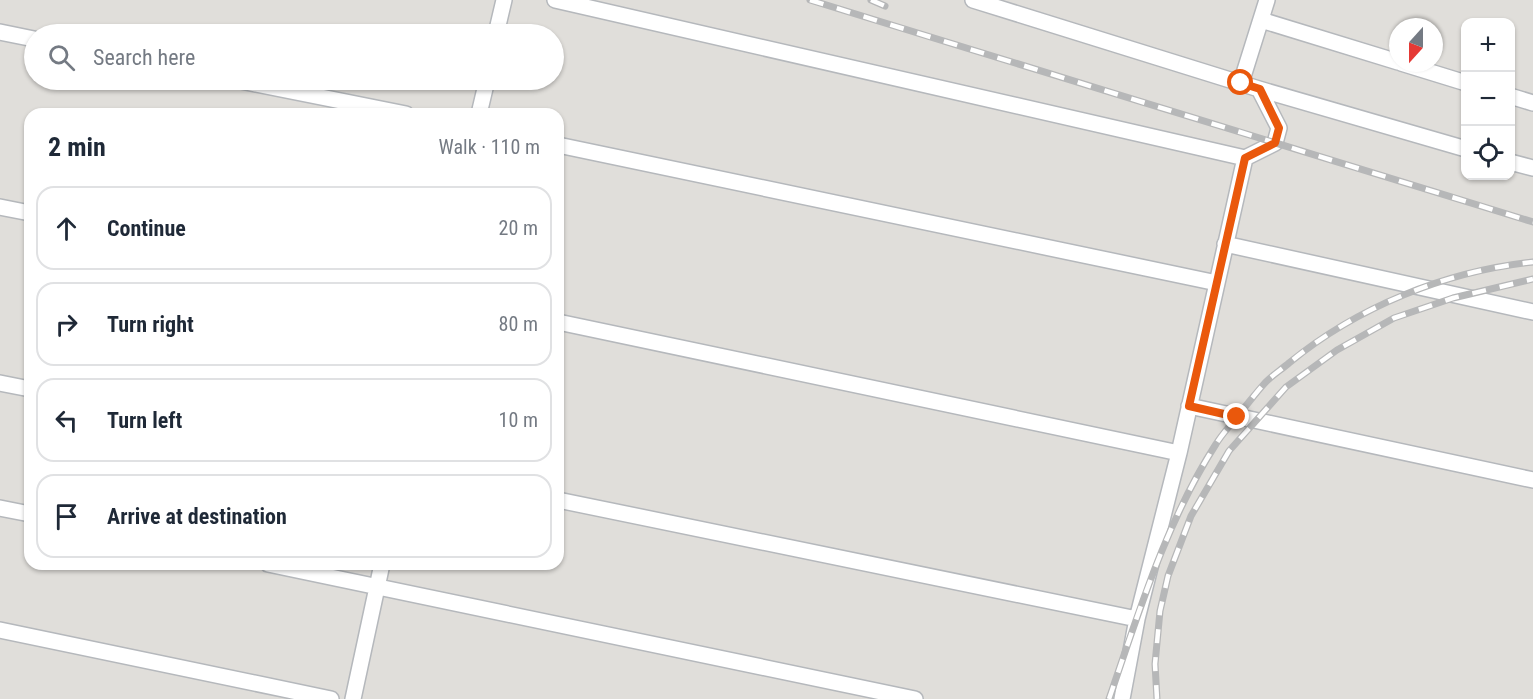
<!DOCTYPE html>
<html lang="en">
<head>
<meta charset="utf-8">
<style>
  :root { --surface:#fff; --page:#f2f2f3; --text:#1f2937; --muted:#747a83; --line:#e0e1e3 }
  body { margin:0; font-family:"Roboto Condensed",sans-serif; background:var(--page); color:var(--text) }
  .controls { position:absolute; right:18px; top:18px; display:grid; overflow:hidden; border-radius:12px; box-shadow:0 2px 4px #0004 }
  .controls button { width:54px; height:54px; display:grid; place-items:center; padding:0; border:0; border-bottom:2px solid var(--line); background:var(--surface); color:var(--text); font:30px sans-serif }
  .compass { position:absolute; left:1389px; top:18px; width:54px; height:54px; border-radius:50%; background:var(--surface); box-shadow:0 2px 4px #0004; rotate:201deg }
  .stop { position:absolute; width:18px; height:18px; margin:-14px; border:4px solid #ea580c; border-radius:50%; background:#fff }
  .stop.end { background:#ea580c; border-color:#fff; box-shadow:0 2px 6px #0008 }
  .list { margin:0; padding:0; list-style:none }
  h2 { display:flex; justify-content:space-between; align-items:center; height:78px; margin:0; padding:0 24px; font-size:26px }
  h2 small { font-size:20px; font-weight:400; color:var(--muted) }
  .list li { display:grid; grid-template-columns:39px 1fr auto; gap:18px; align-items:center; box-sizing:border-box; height:84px; margin:0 12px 12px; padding:0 12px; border:2px solid var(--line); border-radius:18px }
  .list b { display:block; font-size:22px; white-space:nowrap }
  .list em { font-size:20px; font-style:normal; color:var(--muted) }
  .icon { flex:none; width:33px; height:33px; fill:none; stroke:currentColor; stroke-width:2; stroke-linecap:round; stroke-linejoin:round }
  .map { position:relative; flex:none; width:1533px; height:699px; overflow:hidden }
  .search { position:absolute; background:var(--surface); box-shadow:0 2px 4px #0004; left:24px; top:24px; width:540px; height:66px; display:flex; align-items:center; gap:15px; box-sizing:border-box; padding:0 21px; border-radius:33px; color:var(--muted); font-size:22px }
  .panel { position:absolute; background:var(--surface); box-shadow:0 2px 4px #0004; left:24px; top:108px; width:540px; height:462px; border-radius:18px }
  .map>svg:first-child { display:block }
  .industrial { fill:#e0deda; fill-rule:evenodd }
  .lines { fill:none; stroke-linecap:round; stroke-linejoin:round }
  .lane-casing { stroke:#b5b8bc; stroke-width:18 }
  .lane { stroke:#fff; stroke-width:15 }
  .rail-casing { stroke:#b6b7b8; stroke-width:7 }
  .rail { stroke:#fff; stroke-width:4.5; stroke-dasharray:14; stroke-linecap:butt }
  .route { stroke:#ea580c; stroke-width:8 }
</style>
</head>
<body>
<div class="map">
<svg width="1533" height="699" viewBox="0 0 1533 699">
  <rect width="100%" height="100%" fill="#f1efe8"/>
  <!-- industrial -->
  <path class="industrial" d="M 0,0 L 1533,0 L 1533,699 L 0,699 ZM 1466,22 L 1510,22 L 1510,176 L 1466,176 ZM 1398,27 L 1434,27 L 1434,63 L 1398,63 ZM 34,34 L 554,34 L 554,80 L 34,80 ZM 30,114 L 558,114 L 558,564 L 30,564 Z"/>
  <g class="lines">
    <!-- lane casing -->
    <g class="lane-casing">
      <path id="lane" d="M 555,0 L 1245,158
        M 973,0 L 1259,89 L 1466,149
        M 1261,20 L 1398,62
        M 0,32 L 34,39
        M 496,34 L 504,0
        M 1401,63 L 1466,83
        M 236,80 L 406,114
        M 1241,83 L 1267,0
        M 1510,96 L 1533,103
        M 479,114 L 487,80
        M 558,145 L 1217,283
        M 1510,162 L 1533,168
        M 0,207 L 30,213
        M 1225,244 L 1533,312
        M 558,322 L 1179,453
        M 0,383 L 30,389
        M 1189,406 L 1533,480
        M 558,500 L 1137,619
        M 0,508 L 30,514
        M 268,564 L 915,699
        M 0,630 L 331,699
        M 353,699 L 382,564
        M 1122,699 L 1137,619 L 1179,453 L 1245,158 L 1275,143 L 1279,128 L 1259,89"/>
    </g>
    <!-- lane -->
    <use href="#lane" class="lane"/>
    <!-- rail casing -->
    <g class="rail-casing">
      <path id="rail" d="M 810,0 L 1533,222
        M 871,0 L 885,6
        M 1109,699 C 1139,612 1166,522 1216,444 C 1222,434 1231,425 1238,415 C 1247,405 1255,394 1264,384 C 1271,376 1281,370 1289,363 C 1357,307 1446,271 1533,262
        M 1157,699 L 1155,664 L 1160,611 L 1168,576 L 1191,516 L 1229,451 L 1286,387 L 1337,350 L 1394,318 L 1453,298 L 1533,279"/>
    </g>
    <!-- rail -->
    <use href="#rail" class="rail"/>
  </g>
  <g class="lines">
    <!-- route -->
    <path class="route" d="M 1237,417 L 1189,406 L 1245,158 L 1275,143 L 1279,128 L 1260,89 L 1241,83"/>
  </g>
</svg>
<div class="controls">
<button>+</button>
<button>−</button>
<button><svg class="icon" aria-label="locate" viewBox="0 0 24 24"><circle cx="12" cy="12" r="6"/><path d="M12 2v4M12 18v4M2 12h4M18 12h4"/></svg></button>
</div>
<svg class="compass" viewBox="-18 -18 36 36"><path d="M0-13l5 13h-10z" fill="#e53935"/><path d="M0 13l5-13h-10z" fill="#747a83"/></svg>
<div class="stop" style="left:1241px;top:83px"></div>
<div class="stop end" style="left:1237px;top:417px"></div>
<div class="search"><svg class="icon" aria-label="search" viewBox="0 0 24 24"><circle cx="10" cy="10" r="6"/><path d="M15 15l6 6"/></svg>Search here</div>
<section class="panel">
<h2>2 min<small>Walk · 110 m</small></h2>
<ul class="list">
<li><svg class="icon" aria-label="ahead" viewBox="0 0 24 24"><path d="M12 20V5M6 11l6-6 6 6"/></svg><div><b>Continue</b></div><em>20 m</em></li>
<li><svg class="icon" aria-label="right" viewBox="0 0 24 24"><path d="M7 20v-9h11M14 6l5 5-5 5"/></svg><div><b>Turn right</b></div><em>80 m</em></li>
<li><svg class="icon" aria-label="left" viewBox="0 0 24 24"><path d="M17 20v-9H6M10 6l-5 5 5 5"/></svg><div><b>Turn left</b></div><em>10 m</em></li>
<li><svg class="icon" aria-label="arrive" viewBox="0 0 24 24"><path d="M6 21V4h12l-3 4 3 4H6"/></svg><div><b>Arrive at destination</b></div></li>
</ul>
</section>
</div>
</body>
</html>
